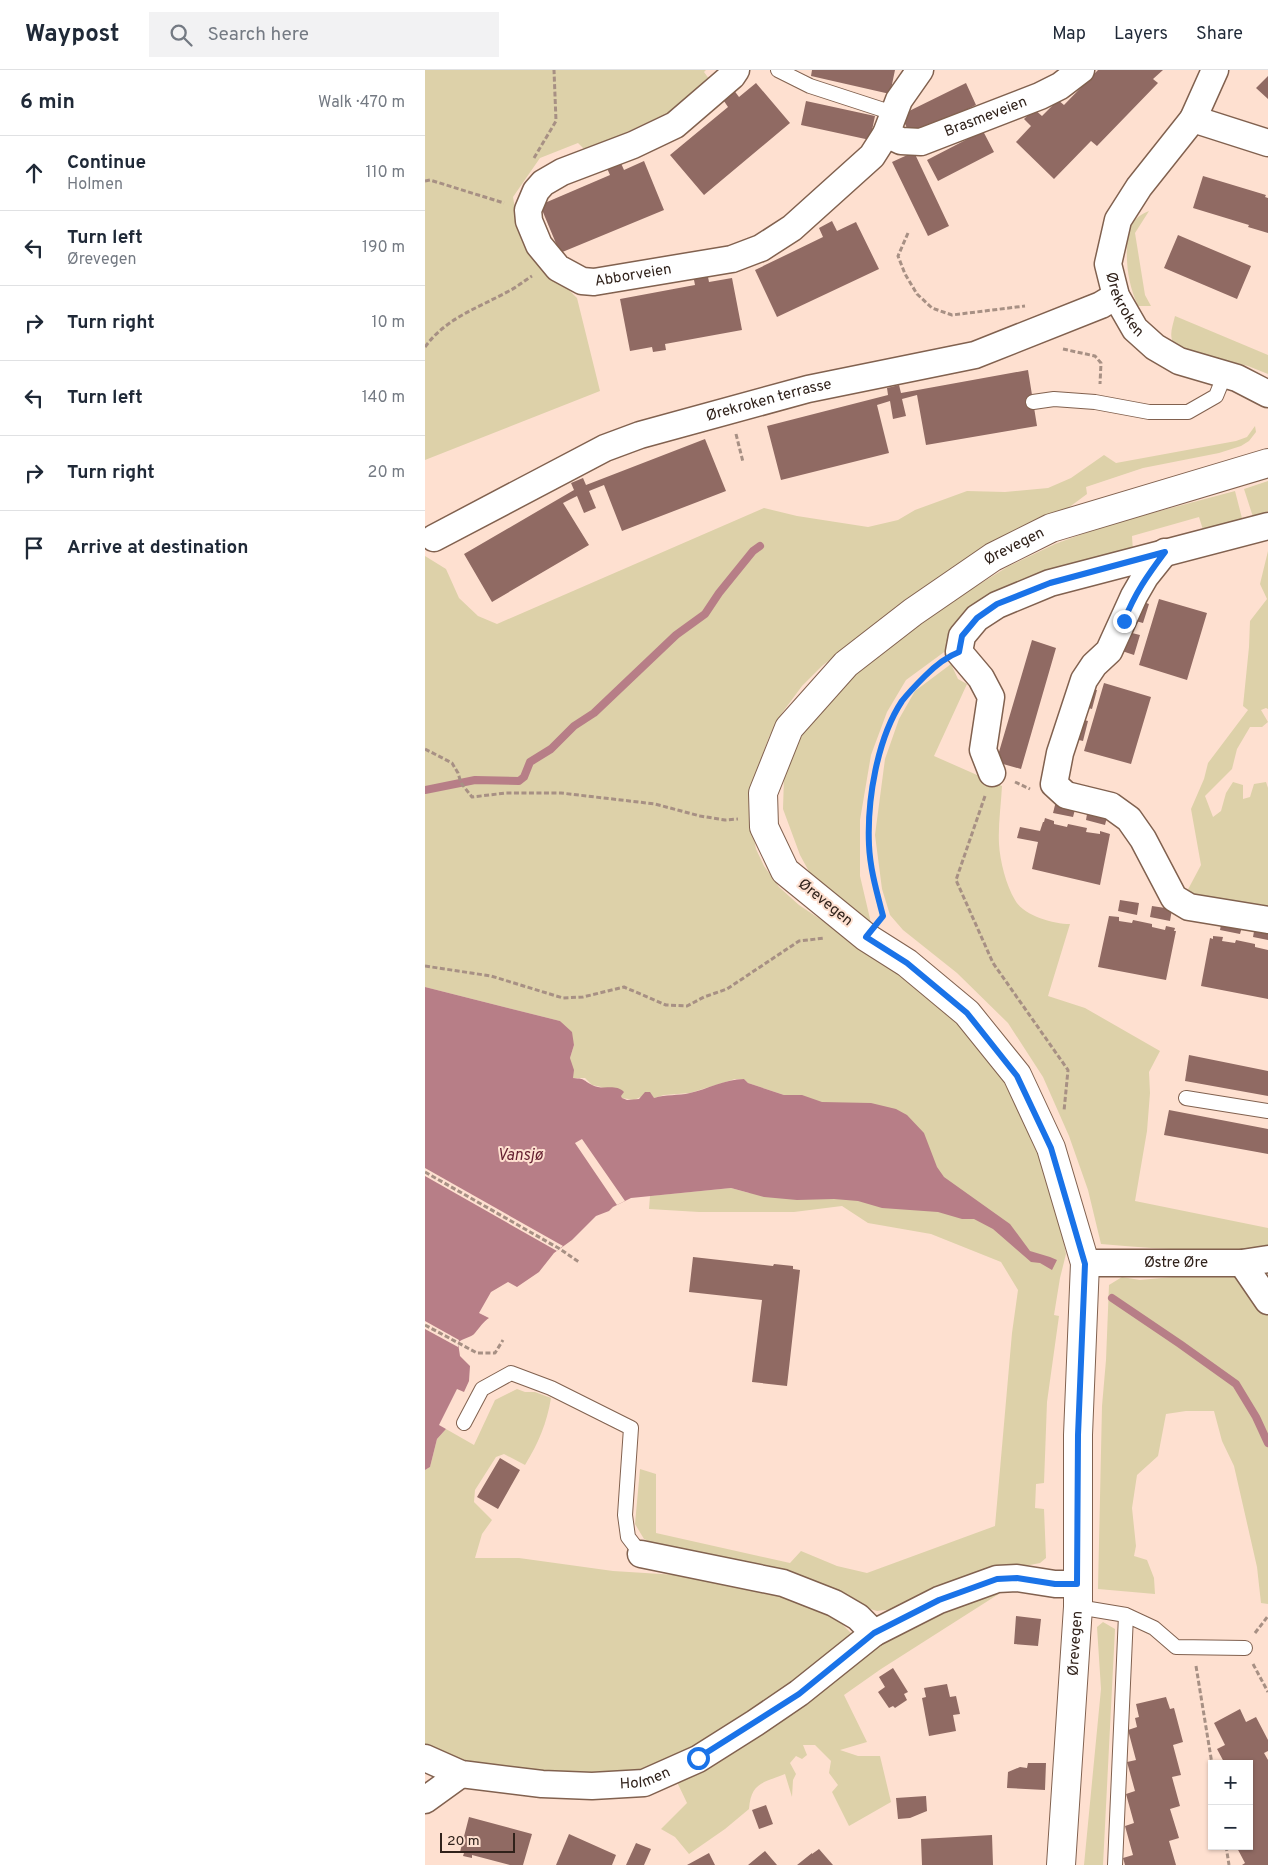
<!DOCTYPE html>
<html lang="en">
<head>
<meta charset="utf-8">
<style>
  :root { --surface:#fff; --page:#f2f2f3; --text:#1f2937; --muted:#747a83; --line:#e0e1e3 }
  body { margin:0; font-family:Overpass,sans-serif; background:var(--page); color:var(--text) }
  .controls { position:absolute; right:15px; bottom:15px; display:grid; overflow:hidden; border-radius:0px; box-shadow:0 1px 4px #0004 }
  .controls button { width:45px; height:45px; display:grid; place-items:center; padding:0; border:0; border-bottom:1px solid var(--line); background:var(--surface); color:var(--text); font:25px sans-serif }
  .scale { position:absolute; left:15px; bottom:12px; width:75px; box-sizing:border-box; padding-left:5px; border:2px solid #30221b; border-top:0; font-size:14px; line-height:18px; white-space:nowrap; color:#30221b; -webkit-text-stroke:4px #fee0d0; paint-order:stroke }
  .stop { position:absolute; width:15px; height:15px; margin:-11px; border:4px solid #1a73e8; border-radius:50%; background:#fff }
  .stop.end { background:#1a73e8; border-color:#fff; box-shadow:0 1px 5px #0008 }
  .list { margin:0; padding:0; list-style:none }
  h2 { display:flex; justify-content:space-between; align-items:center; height:65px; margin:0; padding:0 20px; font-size:21px }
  h2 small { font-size:16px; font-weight:400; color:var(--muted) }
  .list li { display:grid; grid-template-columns:32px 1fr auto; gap:15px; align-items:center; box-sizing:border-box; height:75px; padding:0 20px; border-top:1px solid var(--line) }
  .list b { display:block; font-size:19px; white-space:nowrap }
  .list p { margin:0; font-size:16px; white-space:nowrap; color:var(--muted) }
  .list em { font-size:16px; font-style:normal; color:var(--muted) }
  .icon { flex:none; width:28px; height:28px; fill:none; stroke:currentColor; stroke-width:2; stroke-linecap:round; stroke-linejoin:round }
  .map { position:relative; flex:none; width:843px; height:1795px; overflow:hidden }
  header { display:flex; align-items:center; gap:30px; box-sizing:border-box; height:70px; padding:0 25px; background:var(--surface); border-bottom:1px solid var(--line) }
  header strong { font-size:24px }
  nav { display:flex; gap:28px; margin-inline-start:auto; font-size:18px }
  .search { width:350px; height:45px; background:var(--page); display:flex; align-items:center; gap:12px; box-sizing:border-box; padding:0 18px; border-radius:0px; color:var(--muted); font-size:19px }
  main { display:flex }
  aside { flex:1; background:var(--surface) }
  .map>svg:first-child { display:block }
  .green { fill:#ddd1a9 }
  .water { fill:#b77e87 }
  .pier { fill:#fee0d0 }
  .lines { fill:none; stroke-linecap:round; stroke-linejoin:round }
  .stream { stroke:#b77e87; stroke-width:8 }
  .building { fill:#906a63 }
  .service-casing { stroke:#81614f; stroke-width:16 }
  .minor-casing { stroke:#81614f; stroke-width:29 }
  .tertiary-casing { stroke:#81614f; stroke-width:30 }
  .path { stroke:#a79084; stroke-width:3; stroke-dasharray:5 2.5; stroke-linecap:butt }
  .service { stroke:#fff; stroke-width:14 }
  .minor { stroke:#fff; stroke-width:26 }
  .tertiary { stroke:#fff; stroke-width:28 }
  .route { stroke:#1a73e8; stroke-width:6 }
  .labels { text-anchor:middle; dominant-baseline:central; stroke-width:4; stroke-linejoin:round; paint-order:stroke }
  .street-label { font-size:15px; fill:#30221b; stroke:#fee0d0 }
  .water-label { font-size:16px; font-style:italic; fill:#651f30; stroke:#fee0d0 }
</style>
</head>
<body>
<header>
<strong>Waypost</strong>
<div class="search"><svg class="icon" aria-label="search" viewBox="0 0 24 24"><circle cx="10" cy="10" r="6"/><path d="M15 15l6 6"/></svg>Search here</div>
<nav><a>Map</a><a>Layers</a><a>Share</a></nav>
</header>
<main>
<aside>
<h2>6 min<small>Walk · 470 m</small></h2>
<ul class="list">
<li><svg class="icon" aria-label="ahead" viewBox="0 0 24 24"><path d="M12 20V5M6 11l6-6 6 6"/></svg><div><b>Continue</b><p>Holmen</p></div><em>110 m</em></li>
<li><svg class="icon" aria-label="left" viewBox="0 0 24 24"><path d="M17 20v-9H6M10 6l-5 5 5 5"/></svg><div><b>Turn left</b><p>Ørevegen</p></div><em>190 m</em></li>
<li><svg class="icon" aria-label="right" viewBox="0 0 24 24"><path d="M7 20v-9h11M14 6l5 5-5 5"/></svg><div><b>Turn right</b></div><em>10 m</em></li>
<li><svg class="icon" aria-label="left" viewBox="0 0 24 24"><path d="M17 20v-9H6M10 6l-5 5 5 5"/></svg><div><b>Turn left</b></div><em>140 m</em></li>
<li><svg class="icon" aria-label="right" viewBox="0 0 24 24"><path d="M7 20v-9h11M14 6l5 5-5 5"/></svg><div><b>Turn right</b></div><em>20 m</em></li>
<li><svg class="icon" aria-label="arrive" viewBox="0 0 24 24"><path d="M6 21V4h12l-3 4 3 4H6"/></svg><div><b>Arrive at destination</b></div></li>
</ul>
</aside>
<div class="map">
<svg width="843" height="1795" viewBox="0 0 843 1795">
  <rect width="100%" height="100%" fill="#fee0d0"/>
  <!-- green -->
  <path class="green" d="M 0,0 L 281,0 L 279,2 L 287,13 L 247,41 L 161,81 L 153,73 L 115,88 L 88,127 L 94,161 L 110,192 L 139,215 L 152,228 L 175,321 L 0,390 Z
    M 724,141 L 710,163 L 720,225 L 726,236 L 713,236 C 704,216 701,197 702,175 C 703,169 703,160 706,155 C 709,149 718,143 724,141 Z
    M 750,246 L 843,285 L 843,304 L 823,296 L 753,278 C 742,269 747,259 750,246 Z
    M 830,356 L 831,362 L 824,371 L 816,376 L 794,383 L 718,398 L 661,417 L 662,424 L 639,441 L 420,578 L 397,596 L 377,616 L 357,643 L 344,667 L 326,716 L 325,733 L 327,757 L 331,779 L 339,796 L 354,817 L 374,835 L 479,905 L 540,961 L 581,1014 L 607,1065 L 630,1127 L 641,1184 L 635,1208 L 629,1245 L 634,1246 L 622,1332 L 619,1413 L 611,1414 L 610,1438 L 619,1439 L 621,1488 L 615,1493 L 558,1504 L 470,1539 L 452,1541 L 236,1477 L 219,1469 L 210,1454 L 215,1399 L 231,1404 L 231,1463 L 365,1493 L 376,1481 L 412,1496 L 442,1503 L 570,1456 L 587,1263 L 593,1220 L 576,1192 L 506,1164 L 443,1153 L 417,1136 L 369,1142 L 274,1142 L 224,1139 L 225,1126 L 306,1118 L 324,1123 L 366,1026 L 359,1025 L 323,1013 L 319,1009 L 310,1009 L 265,1023 L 239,1025 L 229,1028 L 218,1026 L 209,1030 L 197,1028 L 196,1026 L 176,1017 L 167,1015 L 160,1008 L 148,1008 L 145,988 L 149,975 L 147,968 L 135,951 L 0,917 L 0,486 L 21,499 L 34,528 L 53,546 L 72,554 L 339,438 L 372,446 L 443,457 L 473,450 L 490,440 L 542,421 L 580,422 L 623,418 L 646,408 L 679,385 L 691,393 L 811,371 L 822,367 Z
    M 843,411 L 843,441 L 829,450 L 819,419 Z
    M 810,421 L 819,456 L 780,466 L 774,447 L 707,466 L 708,482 L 653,495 L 526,577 L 481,610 L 462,642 L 446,685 L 435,750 L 435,806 L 446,853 L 387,807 L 375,785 L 358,739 L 359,707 L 369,679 L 391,641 L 426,607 L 514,539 L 584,496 L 630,474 L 682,455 Z
    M 843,481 L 843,639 L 841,638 L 836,640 L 843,652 L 837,657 L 825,657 L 812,679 L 807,699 L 780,726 L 788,747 L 796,741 L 801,723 L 808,712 L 818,715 L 818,729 L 825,727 L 829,714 L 841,712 L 843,718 L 843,842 L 759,827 L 776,795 L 766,739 L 779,709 L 783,693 L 823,640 L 818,636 L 824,577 L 825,551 L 842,529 L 835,514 Z
    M 526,594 L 533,609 L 542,614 L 509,686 L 577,716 C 576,735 573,755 574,774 C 575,791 581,815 590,830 C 598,845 628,854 645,854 L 623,926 L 660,938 L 735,981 L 724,1002 L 725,1023 L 722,1061 L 710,1131 L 843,1158 L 843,1177 C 788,1183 732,1179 676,1174 L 663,1120 L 644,1066 L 618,1007 L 583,953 L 532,903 L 478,860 L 465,845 L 457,819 L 450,765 L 460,689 L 474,649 L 490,621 Z
    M 810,1204 L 835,1230 L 843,1244 L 843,1534 L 836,1533 L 832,1497 L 809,1396 L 797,1371 L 789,1341 L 761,1341 L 741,1344 L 733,1386 L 712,1405 L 707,1438 L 711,1476 L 709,1486 L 722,1490 L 729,1508 L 730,1524 L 673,1519 L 677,1336 L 681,1290 L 684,1215 L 697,1207 L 715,1210 L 768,1205 Z
    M 92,1319 L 100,1322 L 110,1322 L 126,1328 C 122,1353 113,1374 100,1395 L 79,1384 L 71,1387 L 50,1420 L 49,1432 L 67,1450 L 57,1464 L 50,1488 L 94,1488 L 188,1501 L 284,1507 L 352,1522 L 410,1547 L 428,1565 L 394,1599 L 231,1700 L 184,1705 L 71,1702 L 0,1680 L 0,1400 L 5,1397 L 12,1369 L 21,1359 L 49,1375 L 70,1330 Z
    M 580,1520 L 456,1599 L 419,1625 L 442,1672 L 415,1680 L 433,1686 L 455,1686 L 466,1732 L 424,1756 L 407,1722 L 413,1715 L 404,1703 L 406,1691 L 390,1675 L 378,1675 L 382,1685 L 377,1689 L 371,1686 L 365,1693 L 371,1704 L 368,1710 L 367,1727 L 360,1704 C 338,1713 326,1712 324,1739 L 300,1759 L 264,1784 L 250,1767 L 236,1759 L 262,1733 L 252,1712 L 474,1556 Z
    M 678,1552 L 690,1559 L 678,1795 L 659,1795 L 676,1619 L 672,1557 Z"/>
  <!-- water -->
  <path class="water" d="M 0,917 L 135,951 L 147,962 L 149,975 L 145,988 L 149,1000 L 148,1008 C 162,1009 157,1010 167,1015 C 178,1021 190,1013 199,1022 L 196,1026 L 197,1028 L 202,1030 L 214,1029 L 220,1022 L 225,1022 L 229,1028 C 241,1024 253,1026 265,1023 C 283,1019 300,1009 319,1009 L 323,1013 L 359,1025 L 377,1025 L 397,1032 L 446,1033 L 471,1039 L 482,1045 L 499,1063 L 512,1097 L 519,1107 L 585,1154 L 605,1181 L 625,1187 L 632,1190 L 627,1200 L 615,1193 L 606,1192 L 568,1159 L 549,1149 L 537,1149 L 513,1142 L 457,1138 L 433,1131 L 409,1129 L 372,1130 L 339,1127 L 306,1118 L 206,1128 L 188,1137 L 184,1141 L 171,1146 L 147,1170 L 129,1183 L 114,1202 L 92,1217 L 83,1212 L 66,1222 L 54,1243 L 64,1248 C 58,1252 55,1257 50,1263 C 46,1268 37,1268 33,1273 L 35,1286 L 45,1296 L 44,1311 L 39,1322 L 32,1319 L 14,1355 L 21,1359 L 12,1369 L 5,1397 L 0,1400 Z"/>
  <!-- pier -->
  <path class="pier" d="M 157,1069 L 200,1131 L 192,1135 L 150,1073 Z
    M 0,1098 L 138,1176 L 132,1181 L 0,1106 Z
    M 0,1251 L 34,1270 L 33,1277 L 0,1259 Z"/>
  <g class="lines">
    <!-- stream -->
    <path class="stream" d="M 0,720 L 50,710 L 94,711 L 99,707 L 105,692 L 126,679 L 149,656 L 169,643 L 251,565 L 280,544 L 294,523 L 328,481 L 335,476
      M 687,1228 L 755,1274 L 811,1314 L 831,1347 L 843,1373"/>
  </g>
  <!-- building -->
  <path class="building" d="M 387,0 L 470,0 L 465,24 L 386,6 Z
    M 673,0 L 738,0 L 728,9 L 733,13 L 672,76 L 666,71 L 629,109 L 591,72 L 606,56 L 599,49 L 609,39 L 617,46 L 633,30 L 639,35 Z
    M 843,6 L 843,29 L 831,18 Z
    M 331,13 L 365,53 L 279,125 L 245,85 L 303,37 L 297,28 L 308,19 L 314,27 Z
    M 541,13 L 551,35 L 486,67 L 476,45 Z
    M 381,31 L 450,46 L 445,70 L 376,55 Z
    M 558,61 L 569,82 L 513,111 L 502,90 Z
    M 489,82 L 524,156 L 503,166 L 467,92 Z
    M 195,91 L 199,100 L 219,91 L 239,140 L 135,183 L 115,135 L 185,105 L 181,96 Z
    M 778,106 L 841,125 L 840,127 L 843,128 L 843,163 L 823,157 L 824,155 L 768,138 Z
    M 407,151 L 412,161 L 431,152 L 454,199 L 352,247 L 330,200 L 398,167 L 394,158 Z
    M 753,165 L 826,196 L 812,229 L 739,198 Z
    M 282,202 L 284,212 L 307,208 L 317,260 L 240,274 L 241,280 L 228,282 L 227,277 L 205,281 L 195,229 L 270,215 L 268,205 Z
    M 603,300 L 612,356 L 501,375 L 492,325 L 477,329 L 481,346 L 468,349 L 465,331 L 452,335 L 464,383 L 356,410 L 342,356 L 463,325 L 462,318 L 474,315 L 476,323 Z
    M 280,369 L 301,421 L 197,461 L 179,415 L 164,421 L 171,438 L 159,443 L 152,426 L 138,433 L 164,475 L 67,532 L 39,484 L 149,420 L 146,413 L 158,408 L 161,415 Z
    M 734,529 L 782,543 L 762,610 L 714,595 Z
    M 713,530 L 724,534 L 718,553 L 707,550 Z
    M 703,562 L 715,565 L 709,585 L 697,581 Z
    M 607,570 L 631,578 L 596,699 L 571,692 Z
    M 679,613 L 726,627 L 706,694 L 659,681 Z
    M 661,617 L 672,620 L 667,639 L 656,636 Z
    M 652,648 L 663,651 L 658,671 L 646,668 Z
    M 631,731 L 651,736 L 648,747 L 628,743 Z
    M 663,738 L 683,743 L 680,755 L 661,750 Z
    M 620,748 L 629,751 L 629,754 L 642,757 L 643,754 L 662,758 L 661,762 L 675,764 L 675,761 L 685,764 L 675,815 L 607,799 L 613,772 L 592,768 L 595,757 L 615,761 L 618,752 L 619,752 Z
    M 695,830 L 714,833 L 712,845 L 693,841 Z
    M 727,836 L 747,839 L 745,851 L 725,847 Z
    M 684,846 L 694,847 L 694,851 L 707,853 L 708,850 L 727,854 L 727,857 L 740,860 L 741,856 L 750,858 L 749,861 L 751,861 L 741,910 L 673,897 Z
    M 797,849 L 818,853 L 815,864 L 795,860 Z
    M 830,856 L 843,858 L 843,870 L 828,867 Z
    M 788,866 L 798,867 L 797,871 L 810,873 L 811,870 L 830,874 L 830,877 L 843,880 L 843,929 L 776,916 L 785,868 L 788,869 Z
    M 764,985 L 843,1001 L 843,1026 L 760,1011 Z
    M 744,1040 L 843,1059 L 843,1084 L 739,1065 Z
    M 268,1187 L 348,1196 L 349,1194 L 368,1196 L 368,1199 L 375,1200 L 362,1316 L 327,1312 L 337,1230 L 264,1222 Z
    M 75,1388 L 95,1400 L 73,1439 L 52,1427 Z
    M 591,1546 L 616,1549 L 613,1576 L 589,1574 Z
    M 468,1598 L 483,1622 L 479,1624 L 482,1630 L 470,1638 L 468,1636 L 464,1638 L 453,1622 L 460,1617 L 454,1607 Z
    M 522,1614 L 525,1627 L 531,1626 L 535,1644 L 528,1645 L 531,1661 L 504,1666 L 497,1628 L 501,1627 L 499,1618 Z
    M 741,1627 L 745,1639 L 749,1638 L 758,1672 L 748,1675 L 756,1705 L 747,1707 L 755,1736 L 745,1739 L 754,1768 L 744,1771 L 751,1795 L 700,1795 L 698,1788 L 708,1785 L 700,1756 L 709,1753 L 701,1724 L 710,1721 L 702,1692 L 711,1690 L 703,1660 L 712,1657 L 710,1648 L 714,1647 L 711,1634 Z
    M 815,1639 L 821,1652 L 831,1647 L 843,1670 L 843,1681 L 839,1683 L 843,1690 L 843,1795 L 817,1795 L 820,1793 L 811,1776 L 824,1776 L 824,1694 L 800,1694 L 792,1679 L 800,1675 L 789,1653 Z
    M 603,1693 L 621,1693 L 620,1720 L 582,1718 L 583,1702 L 595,1697 L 602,1698 Z
    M 501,1726 L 502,1741 L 485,1748 L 473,1749 L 471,1728 Z
    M 341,1735 L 348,1754 L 334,1759 L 327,1740 Z
    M 44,1747 L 107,1764 L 98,1795 L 85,1795 L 47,1785 L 47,1788 L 38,1786 L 39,1783 L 35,1782 Z
    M 144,1764 L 191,1785 L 187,1795 L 131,1795 Z
    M 567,1765 L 568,1795 L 497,1795 L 496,1769 Z
    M 211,1773 L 226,1779 L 219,1795 L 201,1795 Z
    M 394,1779 L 408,1795 L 372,1795 L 387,1783 L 387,1784 Z
    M 340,1781 L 352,1795 L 323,1795 Z
    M 284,1783 L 290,1795 L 262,1795 Z"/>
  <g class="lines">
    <!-- service casing -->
    <g class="service-casing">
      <path id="service" d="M 353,0 L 385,16 L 468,43
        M 608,332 L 629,329 L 670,332 L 724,342 L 763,342 L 791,326 L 800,304
        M 761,1028 L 843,1041
        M 39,1353 L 57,1319 L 86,1303 L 126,1318 L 206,1358 L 200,1445 L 203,1467 L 216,1484
        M 653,1537 L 701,1545 L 729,1558 L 751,1577 L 820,1578
        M 690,1795 L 701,1545"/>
    </g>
    <!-- minor casing -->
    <g class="minor-casing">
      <g id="minor">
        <path id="s1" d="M 311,0 L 307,6 L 250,55 L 208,75 L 137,102 L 118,113 L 111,121 L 103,140 L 104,151 L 114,175 L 133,198 L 157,211 L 169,212 L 307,189 L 336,178 L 367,158 L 447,86 L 461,64 L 474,30 L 495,0"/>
        <path id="s2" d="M 790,0 L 768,49 L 714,117 L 693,150 L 683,194 L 691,226 L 710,259 L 730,277 L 754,291 L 812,308 L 843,324"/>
        <path d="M 768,49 L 843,73"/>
        <path id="s3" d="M 461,64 L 476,71 L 496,72 L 615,26 L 635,16 L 656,0"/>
        <path id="s4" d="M 9,468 L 180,378 L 215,365 L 383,319 L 550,285 L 676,235 L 691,226"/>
        <path d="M 740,482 L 720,507 L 709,526 L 684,581 L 669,595 L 659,610 L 635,683 L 629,714 L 641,725 L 686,736 L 704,749 L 718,769 L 749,828 L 764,837 L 843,850"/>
        <path d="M 567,703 L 558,680 L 566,627 L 556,608 L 534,582 L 537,566 L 552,548 L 572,535 L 625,513 L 843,456"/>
        <path id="s5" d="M 660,1193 L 817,1193 L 843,1189"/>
        <path d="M 817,1193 L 843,1231"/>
        <path d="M 216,1484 L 358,1513 L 409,1533 L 433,1547 L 449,1563 L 514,1530 L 572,1509 L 592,1508 L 630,1514 L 652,1514"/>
        <path id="s6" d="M 0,1688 L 36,1704 L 117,1714 L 167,1716 L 219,1713 L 273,1689 L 330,1653 L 374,1623 L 449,1563"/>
        <path d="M 0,1730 L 36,1704"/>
      </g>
    </g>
    <!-- tertiary casing -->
    <g class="tertiary-casing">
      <g id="tertiary">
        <path id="s7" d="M 636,1795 L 653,1537 L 653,1365 L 660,1193 L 626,1078 L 592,1005 L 542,943 L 482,893 L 441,867 L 360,801 L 339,757 L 338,723 L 364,658 L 421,594 L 488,542 L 568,487 L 626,458 L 843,393"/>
      </g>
    </g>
    <!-- path -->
    <path class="path" d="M 109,88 L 131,51 L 129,0
      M 0,111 L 5,110 L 79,133
      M 483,163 L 473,186 L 480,204 L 492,224 L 507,238 L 527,245 L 600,236
      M 0,277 C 21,248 53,238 84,221 C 92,217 99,211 107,206
      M 638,279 L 670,286 L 676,293 L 675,314
      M 311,364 L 318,392
      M 0,679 L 27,693 L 33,703 L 36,713 L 47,727 L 81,723 L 136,723 L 230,734 L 275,746 L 300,750 L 313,749
      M 590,712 L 605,719
      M 560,726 L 531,810 L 568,893 L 643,1000 L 639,1041
      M 458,846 C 452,822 445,799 444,775 C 441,728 452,673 477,632 C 486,618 500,605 513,594
      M 0,896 L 66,906 L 138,928 L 158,927 L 199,917 L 241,935 L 262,936 L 279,927 L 302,919 L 374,871 L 400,868
      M 0,1102 L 135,1179 L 154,1192
      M 0,1255 L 52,1283 L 70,1283 L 78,1270
      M 830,1563 L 843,1546
      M 828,1594 L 843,1622
      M 771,1596 L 787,1694
      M 801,1776 L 804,1795"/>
    <!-- service -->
    <use href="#service" class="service"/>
    <!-- minor -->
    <use href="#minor" class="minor"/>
    <!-- tertiary -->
    <use href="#tertiary" class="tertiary"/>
  </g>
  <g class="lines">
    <!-- route -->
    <path class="route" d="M 273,1688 L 374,1624 L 449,1563 L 514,1530 L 572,1509 L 592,1508 L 630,1514 L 652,1514 L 653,1365 L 660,1194 L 626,1078 L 592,1006 L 542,943 L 482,893 L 441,867 L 458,846 C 452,823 445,799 444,775 C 442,730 452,669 477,631 C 484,622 492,614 500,606 C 511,595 521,587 534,582 L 537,566 L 552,548 L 572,534 L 625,513 L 740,482 C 722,506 710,523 699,551"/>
  </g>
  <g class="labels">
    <!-- street labels -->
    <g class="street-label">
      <text stroke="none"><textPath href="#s3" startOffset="106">Brasmeveien</textPath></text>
      <text stroke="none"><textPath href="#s1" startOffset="404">Abborveien</textPath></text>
      <text stroke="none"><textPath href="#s2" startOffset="269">Ørekroken</textPath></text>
      <text stroke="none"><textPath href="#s4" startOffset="364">Ørekroken terrasse</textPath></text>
      <text stroke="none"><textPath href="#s7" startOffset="1558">Ørevegen</textPath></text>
      <text transform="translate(400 833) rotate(39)">Ørevegen</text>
      <text stroke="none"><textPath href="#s5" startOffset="91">Østre Øre</textPath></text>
      <text stroke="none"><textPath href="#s7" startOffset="222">Ørevegen</textPath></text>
      <text stroke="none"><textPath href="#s6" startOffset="225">Holmen</textPath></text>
    </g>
    <!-- water labels -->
    <g class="water-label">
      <text x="95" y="1086">Vansjø</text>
    </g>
  </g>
</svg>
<div class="controls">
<button>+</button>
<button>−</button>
</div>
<div class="scale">20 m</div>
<div class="stop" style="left:273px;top:1688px"></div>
<div class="stop end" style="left:699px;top:551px"></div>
</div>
</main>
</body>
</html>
